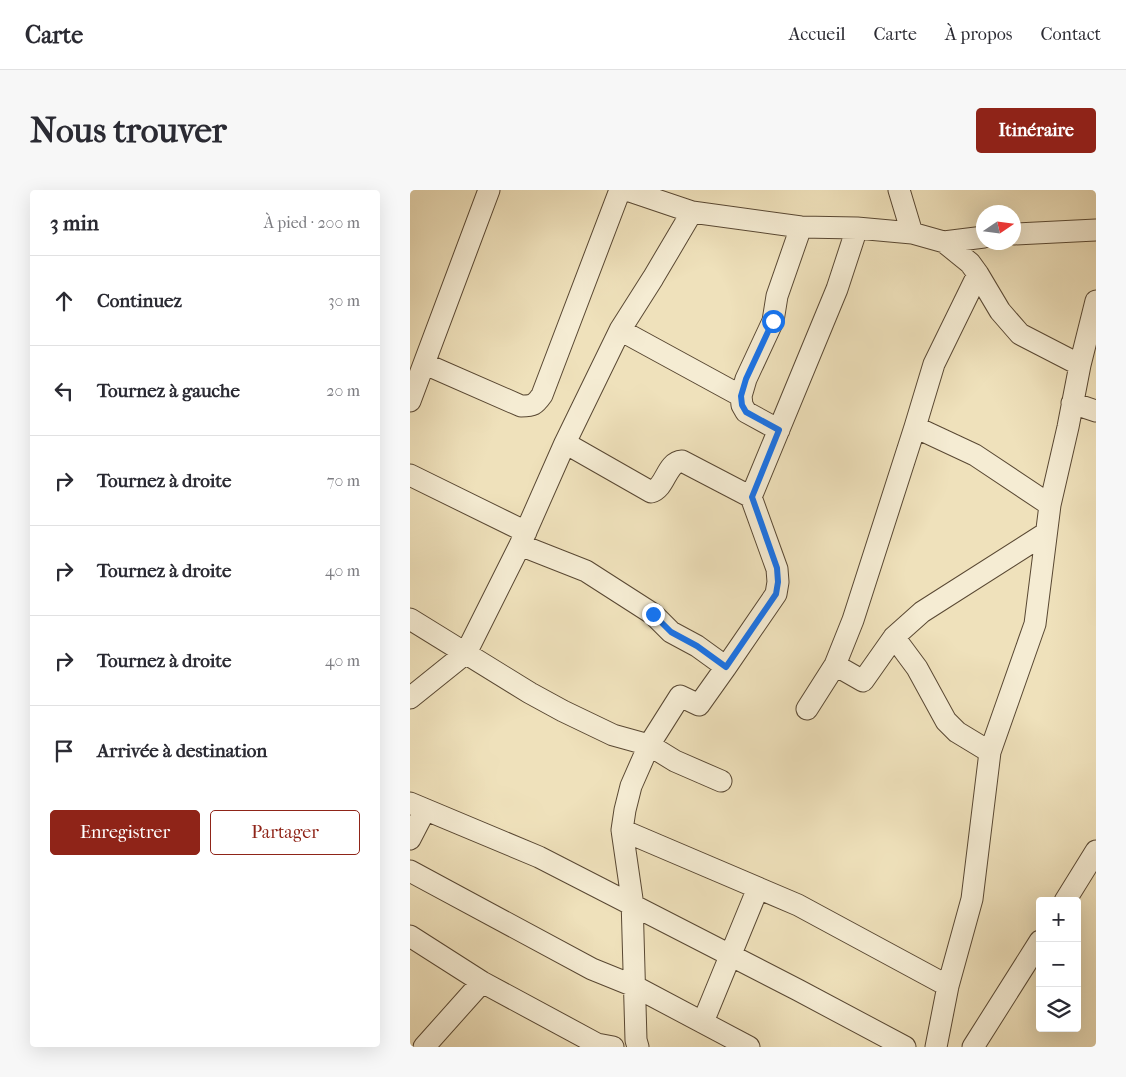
<!DOCTYPE html>
<html lang="fr">
<head>
<meta charset="utf-8">
<style>
  :root { --surface:#fff; --page:#f7f7f7; --text:#2b2b33; --muted:#7c7c81; --line:#e1e1e2; --accent:#8f2418 }
  body { margin:0; font-family:"IM FELL French Canon",serif; background:var(--page); color:var(--text) }
  .controls { position:absolute; right:15px; bottom:15px; display:grid; overflow:hidden; border-radius:5px; box-shadow:0 5px 20px #0002 }
  .controls button { width:45px; height:45px; display:grid; place-items:center; padding:0; border:0; border-bottom:1px solid var(--line); background:var(--surface); color:var(--text); font:25px sans-serif }
  .compass { position:absolute; left:566px; top:15px; width:45px; height:45px; border-radius:50%; background:var(--surface); box-shadow:0 5px 20px #0002; rotate:77deg }
  .stop { position:absolute; width:15px; height:15px; margin:-11px; border:4px solid #1a73e8; border-radius:50%; background:#fff }
  .stop.end { background:#1a73e8; border-color:#fff; box-shadow:0 1px 5px #0008 }
  .list { margin:0; padding:0; list-style:none }
  h2 { display:flex; justify-content:space-between; align-items:center; height:65px; margin:0; padding:0 20px; font-size:21px }
  h2 small { font-size:16px; font-weight:400; color:var(--muted) }
  .list li { display:grid; grid-template-columns:32px 1fr auto; gap:15px; align-items:center; box-sizing:border-box; height:90px; padding:0 20px; border-top:1px solid var(--line) }
  .list b { display:block; font-size:19px; white-space:nowrap }
  .list em { font-size:16px; font-style:normal; color:var(--muted) }
  .actions { display:flex; gap:10px; padding:15px 20px }
  .actions a { flex:1; padding:11px 0; border:1px solid var(--accent); border-radius:5px; text-align:center; font-size:18px; color:var(--accent) }
  .actions .main { background:var(--accent); color:#fff }
  .icon { flex:none; width:28px; height:28px; fill:none; stroke:currentColor; stroke-width:2; stroke-linecap:round; stroke-linejoin:round }
  .map { position:relative; flex:none; width:686px; height:857px; overflow:hidden; border-radius:5px }
  header { display:flex; align-items:center; gap:30px; box-sizing:border-box; height:70px; padding:0 25px; background:var(--surface); border-bottom:1px solid var(--line) }
  header strong { font-size:24px }
  nav { display:flex; gap:28px; margin-inline-start:auto; font-size:18px }
  .intro { display:flex; align-items:center; justify-content:space-between; box-sizing:border-box; height:120px; padding:0 30px }
  h1 { margin:0; font-size:35px }
  .button { padding:12px 22px; border-radius:5px; background:var(--accent); color:#fff; font-size:18px; font-weight:700 }
  main { display:flex; gap:30px; padding:0 30px }
  aside { flex:1; background:var(--surface); border-radius:5px; box-shadow:0 5px 20px #0002 }
  .map>svg:first-child { display:block }
  .lines { fill:none; stroke-linecap:round; stroke-linejoin:round }
  .minor-casing { stroke:#594833; stroke-width:23 }
  .minor { stroke:#f5ecd3; stroke-width:21 }
  .route { stroke:#1a73e8; stroke-width:6 }
</style>
</head>
<body>
<header>
<strong>Carte</strong>
<nav><a>Accueil</a><a>Carte</a><a>À propos</a><a>Contact</a></nav>
</header>
<div class="intro"><h1>Nous trouver</h1><a class="button">Itinéraire</a></div>
<main>
<aside>
<h2>3 min<small>À pied · 200 m</small></h2>
<ul class="list">
<li><svg class="icon" aria-label="ahead" viewBox="0 0 24 24"><path d="M12 20V5M6 11l6-6 6 6"/></svg><div><b>Continuez</b></div><em>30 m</em></li>
<li><svg class="icon" aria-label="left" viewBox="0 0 24 24"><path d="M17 20v-9H6M10 6l-5 5 5 5"/></svg><div><b>Tournez à gauche</b></div><em>20 m</em></li>
<li><svg class="icon" aria-label="right" viewBox="0 0 24 24"><path d="M7 20v-9h11M14 6l5 5-5 5"/></svg><div><b>Tournez à droite</b></div><em>70 m</em></li>
<li><svg class="icon" aria-label="right" viewBox="0 0 24 24"><path d="M7 20v-9h11M14 6l5 5-5 5"/></svg><div><b>Tournez à droite</b></div><em>40 m</em></li>
<li><svg class="icon" aria-label="right" viewBox="0 0 24 24"><path d="M7 20v-9h11M14 6l5 5-5 5"/></svg><div><b>Tournez à droite</b></div><em>40 m</em></li>
<li><svg class="icon" aria-label="arrive" viewBox="0 0 24 24"><path d="M6 21V4h12l-3 4 3 4H6"/></svg><div><b>Arrivée à destination</b></div></li>
</ul>
<div class="actions"><a class="main">Enregistrer</a><a>Partager</a></div>
</aside>
<div class="map">
<svg width="686" height="857" viewBox="0 0 686 857">
  <rect width="100%" height="100%" fill="#efe1bb"/>
  <filter id="stains"><feTurbulence type="fractalNoise" baseFrequency=".004" numOctaves="4"/><feColorMatrix values="0 0 0 0 .2 0 0 0 0 .09 0 0 0 0 .02 0 0 0 .5 -.17"/></filter>
  <radialGradient id="worn" r=".72"><stop offset=".6" stop-color="#630" stop-opacity="0"/><stop offset="1" stop-color="#630" stop-opacity=".3"/></radialGradient>
  <g class="lines">
    <!-- minor casing -->
    <g class="minor-casing">
      <path id="minor" d="M 217,0 L 282,22 L 391,37 L 447,38 L 502,43 L 534,52 L 574,47
        M 489,0 L 502,43
        M 604,44 L 686,40
        M 534,52 L 560,73 L 568,84 L 590,121 L 610,144 L 670,175
        M 210,140 L 331,206
        M 15,174 L 111,216 C 123,216 125,215 132,205 L 210,0
        M 0,211 L 79,0
        M 662,213 L 686,221
        M 505,237 L 565,265 L 640,315
        M 369,240 L 336,222 L 332,215 L 331,206 L 336,189 L 363,131 L 367,106 L 391,37
        M 155,253 L 241,302 C 256,298 256,272 272,271 L 341,307
        M 0,285 L 116,342
        M 110,355 L 176,381 L 243,424 L 261,442 L 287,456 L 316,477
        M 0,429 L 120,503 L 153,521 L 203,545 L 239,555 L 265,571 L 311,591
        M 484,447 L 507,478 L 536,531 L 547,542 L 580,562
        M 425,475 L 453,491 L 484,447 L 512,422 L 636,343
        M 0,508 L 56,463 L 110,355 L 155,253 L 210,140 L 243,88 L 282,22
        M 397,519 L 425,475 L 443,430 L 505,237 L 524,174 L 568,84
        M 0,613 L 129,667 L 388,800 L 495,857
        M 212,640 L 388,715 L 538,796
        M 0,649 L 15,620
        M 0,681 L 182,779 L 224,796 L 339,857
        M 655,711 L 686,661
        M 0,746 L 72,792 L 187,854 L 203,857
        M 293,832 L 348,698
        M 14,857 L 72,792
        M 228,857 L 226,850 L 222,709 L 212,640 L 215,620 L 221,596 L 239,555 L 270,506 L 289,515 L 316,477 L 366,404 L 368,392 L 367,379 L 341,307 L 427,99 L 447,38
        M 526,857 L 538,796 L 562,709 L 580,562 L 625,434 L 640,315 L 658,237 L 670,175 L 686,111
        M 563,857 L 630,751"/>
    </g>
    <!-- minor -->
    <use href="#minor" class="minor"/>
  </g>
  <g class="lines">
    <!-- route -->
    <path class="route" d="M 243,424 L 261,442 L 287,456 L 316,477 L 366,404 L 368,392 L 367,378 L 342,307 L 369,240 L 336,222 L 332,215 L 331,206 L 336,189 L 363,131"/>
  </g>
  <rect width="100%" height="100%" filter="url(#stains)"/>
  <rect width="100%" height="100%" fill="url(#worn)"/>
</svg>
<div class="controls">
<button>+</button>
<button>−</button>
<button><svg class="icon" aria-label="layers" viewBox="0 0 24 24"><path d="M12 4l9 5-9 5-9-5zM3 14l9 5 9-5"/></svg></button>
</div>
<svg class="compass" viewBox="-18 -18 36 36"><path d="M0-13l5 13h-10z" fill="#e53935"/><path d="M0 13l5-13h-10z" fill="#7c7c81"/></svg>
<div class="stop" style="left:363px;top:131px"></div>
<div class="stop end" style="left:243px;top:424px"></div>
</div>
</main>
</body>
</html>
